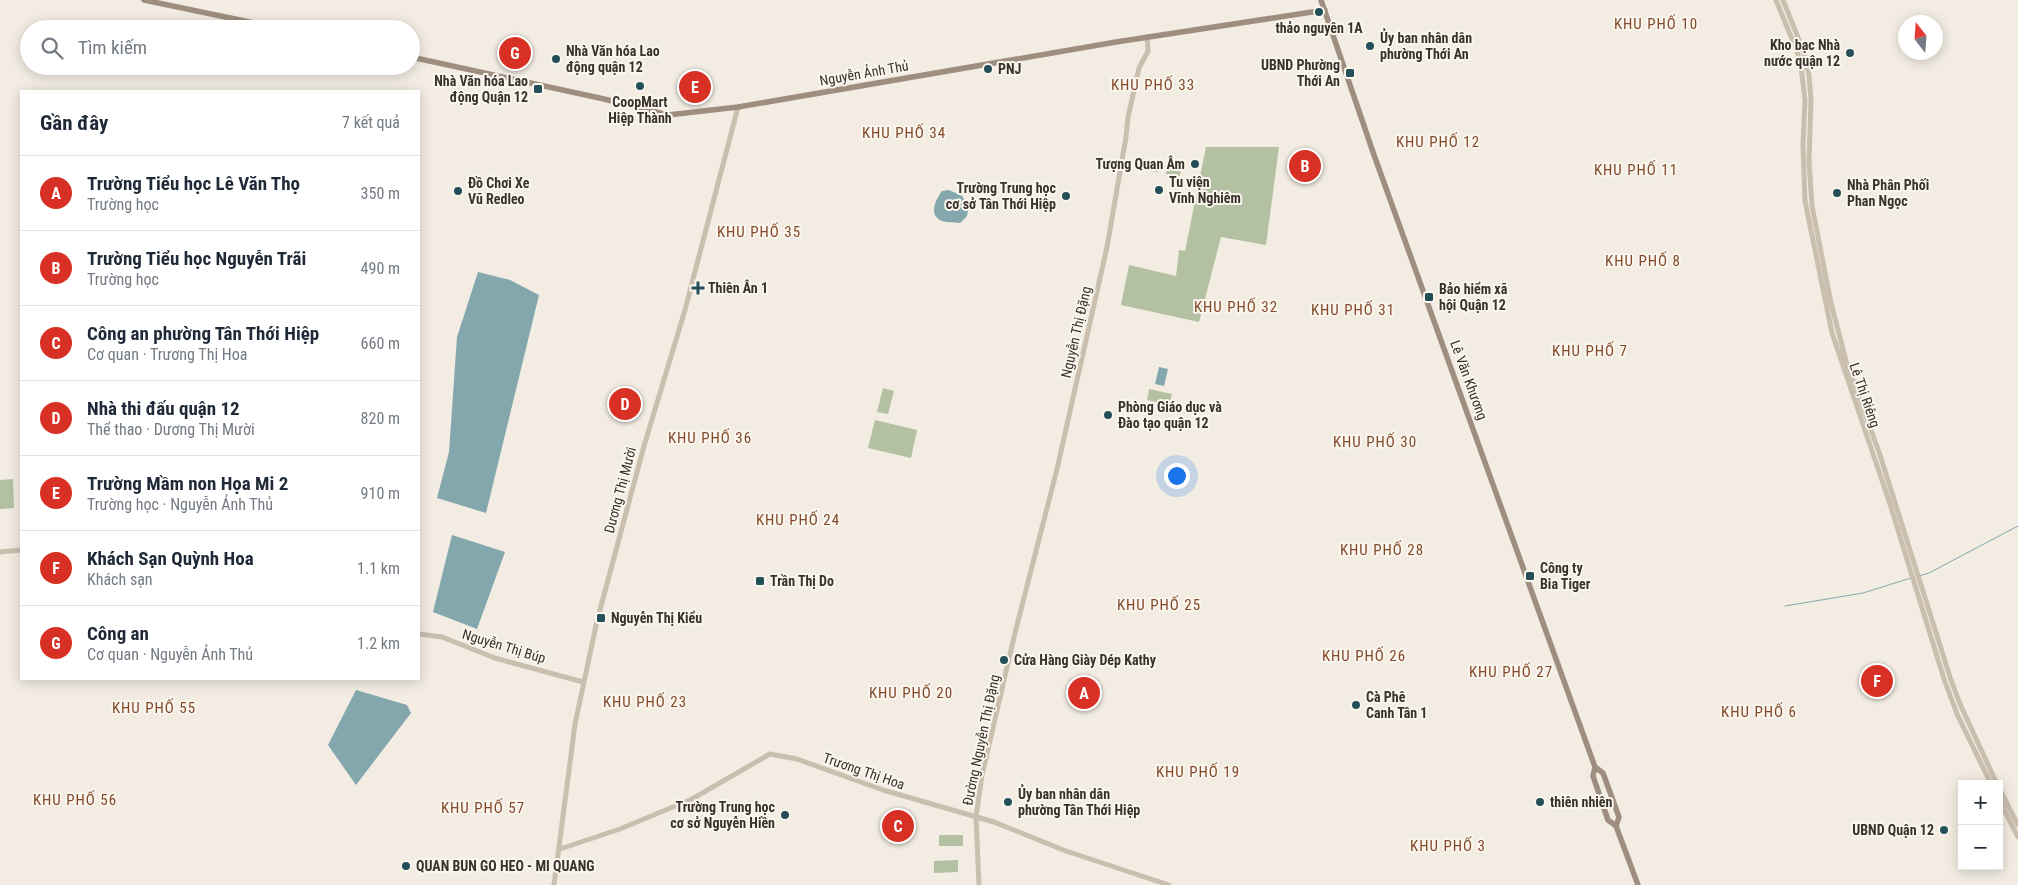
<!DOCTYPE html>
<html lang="vi">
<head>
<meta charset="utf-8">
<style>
  :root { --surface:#fff; --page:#f6f6f7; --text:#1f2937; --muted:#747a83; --line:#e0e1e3; --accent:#d93025 }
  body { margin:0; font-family:"Roboto Condensed",sans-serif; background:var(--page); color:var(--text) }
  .controls { position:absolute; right:15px; bottom:15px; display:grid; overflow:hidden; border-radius:0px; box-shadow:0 2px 12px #0003 }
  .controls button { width:45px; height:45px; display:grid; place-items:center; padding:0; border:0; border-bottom:1px solid var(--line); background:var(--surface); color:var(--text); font:25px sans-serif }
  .compass { position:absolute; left:1898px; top:15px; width:45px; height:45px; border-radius:50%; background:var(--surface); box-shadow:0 2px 12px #0003; rotate:343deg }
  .you { position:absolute; left:1176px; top:475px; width:18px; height:18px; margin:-12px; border:4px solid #fff; border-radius:50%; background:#1a73e8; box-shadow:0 0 0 8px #1a73e833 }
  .badge { display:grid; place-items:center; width:32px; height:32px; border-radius:50%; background:var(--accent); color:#fff; font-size:16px; font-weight:700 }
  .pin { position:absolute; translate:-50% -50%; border:2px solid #fff; box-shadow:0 1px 5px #0006 }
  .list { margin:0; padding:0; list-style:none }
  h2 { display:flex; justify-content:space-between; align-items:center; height:65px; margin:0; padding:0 20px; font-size:21px }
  h2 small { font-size:16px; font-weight:400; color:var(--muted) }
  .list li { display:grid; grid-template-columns:32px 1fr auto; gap:15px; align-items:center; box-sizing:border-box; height:75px; padding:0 20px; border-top:1px solid var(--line) }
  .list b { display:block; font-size:19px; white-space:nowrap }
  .list p { margin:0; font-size:16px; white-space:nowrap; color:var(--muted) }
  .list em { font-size:16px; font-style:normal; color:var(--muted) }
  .icon { flex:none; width:28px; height:28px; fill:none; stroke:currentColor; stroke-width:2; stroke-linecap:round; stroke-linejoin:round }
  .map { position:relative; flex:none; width:2018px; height:885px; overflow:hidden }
  .search { position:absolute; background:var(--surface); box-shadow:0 2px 12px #0003; left:20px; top:20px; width:400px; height:55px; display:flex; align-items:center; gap:12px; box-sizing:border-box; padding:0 18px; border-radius:28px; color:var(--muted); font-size:19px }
  .panel { position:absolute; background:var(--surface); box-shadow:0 2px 12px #0003; left:20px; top:90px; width:400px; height:590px; border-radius:0px }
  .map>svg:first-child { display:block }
  .green { fill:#b3c1a2 }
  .water { fill:#83a7ad }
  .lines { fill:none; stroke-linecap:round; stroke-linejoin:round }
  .stream { stroke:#83a7ad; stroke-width:1 }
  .tertiary { stroke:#cabeae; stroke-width:5 }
  .secondary { stroke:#9e8e7f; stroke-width:5.5 }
  .poi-dot { fill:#244f58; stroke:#faf6ee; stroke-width:2 }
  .labels { text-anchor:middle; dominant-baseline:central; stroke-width:4; stroke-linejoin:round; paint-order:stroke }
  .poi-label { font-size:14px; font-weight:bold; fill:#39312c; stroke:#faf6ee; text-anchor:start }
  .street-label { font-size:14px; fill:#39312c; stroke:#faf6ee }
  .neighbourhood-label { font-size:15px; letter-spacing:1px; fill:#83492b; stroke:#faf6ee }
</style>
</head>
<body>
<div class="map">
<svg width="2018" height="885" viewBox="0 0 2018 885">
  <rect width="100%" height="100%" fill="#f2ece2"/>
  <!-- green -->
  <path class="green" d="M 1206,147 L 1279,147 L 1266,245 L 1221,237 L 1199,322 L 1121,305 L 1129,265 L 1176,276 L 1179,250 L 1185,251 Z
    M 1148,159 L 1155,160 L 1159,165 L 1158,172 L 1144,170 Z
    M 1174,163 L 1181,165 L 1180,176 L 1166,174 L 1167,166 Z
    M 883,388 L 894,391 L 888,414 L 877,412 Z
    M 1149,389 L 1172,394 L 1169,405 L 1147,400 Z
    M 875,420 L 917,430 L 911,458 L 868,448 Z
    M 13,479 L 14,508 L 0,509 L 0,480 Z
    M 939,835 L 963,835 L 963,846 L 939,846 Z
    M 958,860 L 958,872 L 934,873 L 934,861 Z"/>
  <!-- water -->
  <path class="water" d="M 949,190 L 962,196 L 969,206 L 967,216 L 960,223 C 954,222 945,223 940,220 C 928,213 937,198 942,191 Z
    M 478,272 L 510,280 L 539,295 L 486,513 L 437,498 L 449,452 L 457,337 Z
    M 1159,367 L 1168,369 L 1164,386 L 1155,384 Z
    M 452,535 L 505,552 L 477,629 L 433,612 Z
    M 356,690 L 407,705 L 411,713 L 356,785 L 328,745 Z"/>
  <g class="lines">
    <!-- stream -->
    <path class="stream" d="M 1919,576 L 1929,573 L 2018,526
      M 1785,606 L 1863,593 L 1911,578"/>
    <!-- tertiary -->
    <path class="tertiary" d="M 1776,0 L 1798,54 L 1802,74 L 1805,100 L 1803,144 L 1805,201 L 1832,333 L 1889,501 L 1944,679 L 1957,714 L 1991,784
      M 1783,0 L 1803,50 L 1809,75 L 1811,100 L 1809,161 L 1812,206 L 1831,303 L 1846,361 L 1880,455 L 1950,677 L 1960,704 L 1997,784
      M 0,552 L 21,550
      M 419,634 L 442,637 L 495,658 L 583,682
      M 1999,788 L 2018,825
      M 1999,800 L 2018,837
      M 560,849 L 620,829 L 692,799 L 770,754 L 797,759 L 883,790 L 994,822 L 1066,851 L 1169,885
      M 554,885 L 575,724 L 597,621 L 644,446 L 685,310 L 738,107
      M 979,885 L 976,817 L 982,775 L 1015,633 L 1057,469 L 1107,247 L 1126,137 L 1128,117 L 1139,68 L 1148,51 L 1147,37"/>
    <!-- secondary -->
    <path class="secondary" d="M 144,0 L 283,29
      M 1321,0 L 1374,155 L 1595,767 L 1603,773 L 1619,817 L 1616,826
      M 411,57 L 604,99 L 668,115 L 738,107 L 1116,42 L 1325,10
      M 1595,767 L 1593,776 L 1608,820 L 1616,826 L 1638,885"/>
  </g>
  <!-- markers -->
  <g class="poi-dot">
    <circle cx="1319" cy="12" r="5"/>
    <circle cx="1370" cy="46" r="5"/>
    <circle cx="1850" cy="53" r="5"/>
    <circle cx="556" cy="59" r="5"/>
    <circle cx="988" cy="69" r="5"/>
    <rect x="1345" y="68" width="10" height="10" rx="2.5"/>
    <circle cx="640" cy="86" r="5"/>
    <rect x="533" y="84" width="10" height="10" rx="2.5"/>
    <circle cx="1195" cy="164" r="5"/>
    <circle cx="1159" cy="190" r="5"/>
    <circle cx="458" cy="191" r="5"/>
    <circle cx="1837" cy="193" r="5"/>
    <circle cx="1066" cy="196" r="5"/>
    <path d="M695.5 280.5h5v5h5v5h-5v5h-5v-5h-5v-5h5z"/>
    <rect x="1424" y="292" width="10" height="10" rx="2.5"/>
    <circle cx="1108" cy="415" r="5"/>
    <rect x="1525" y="571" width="10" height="10" rx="2.5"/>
    <rect x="755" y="576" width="10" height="10" rx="2.5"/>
    <rect x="596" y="613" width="10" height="10" rx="2.5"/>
    <circle cx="1004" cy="660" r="5"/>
    <circle cx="1356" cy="705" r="5"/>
    <circle cx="1008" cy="802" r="5"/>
    <circle cx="1540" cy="802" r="5"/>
    <circle cx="785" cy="815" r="5"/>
    <circle cx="1944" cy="830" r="5"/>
    <circle cx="406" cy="866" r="5"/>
  </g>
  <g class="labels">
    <!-- poi labels -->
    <g class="poi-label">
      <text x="1319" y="28" text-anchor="middle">thảo nguyên 1A</text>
      <text x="1380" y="38">Ủy ban nhân dân<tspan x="1380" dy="16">phường Thới An</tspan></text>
      <text x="1840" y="45" text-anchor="end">Kho bạc Nhà<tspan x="1840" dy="16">nước quận 12</tspan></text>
      <text x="566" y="51">Nhà Văn hóa Lao<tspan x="566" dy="16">động quận 12</tspan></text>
      <text x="1340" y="65" text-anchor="end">UBND Phường<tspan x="1340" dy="16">Thới An</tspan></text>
      <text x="998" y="69">PNJ</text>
      <text x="528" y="81" text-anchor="end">Nhà Văn hóa Lao<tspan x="528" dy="16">động Quận 12</tspan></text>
      <text x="640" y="102" text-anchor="middle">CoopMart<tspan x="640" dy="16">Hiệp Thành</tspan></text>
      <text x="1185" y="164" text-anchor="end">Tượng Quan Âm</text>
      <text x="1169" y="182">Tu viện<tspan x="1169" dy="16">Vĩnh Nghiêm</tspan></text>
      <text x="468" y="183">Đồ Chơi Xe<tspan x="468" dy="16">Vũ Redleo</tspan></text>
      <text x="1847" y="185">Nhà Phân Phối<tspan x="1847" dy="16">Phan Ngọc</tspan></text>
      <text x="1056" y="188" text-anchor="end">Trường Trung học<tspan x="1056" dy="16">cơ sở Tân Thới Hiệp</tspan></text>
      <text x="708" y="288">Thiên Ân 1</text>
      <text x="1439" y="289">Bảo hiểm xã<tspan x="1439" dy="16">hội Quận 12</tspan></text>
      <text x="1118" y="407">Phòng Giáo dục và<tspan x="1118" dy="16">Đào tạo quận 12</tspan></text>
      <text x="1540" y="568">Công ty<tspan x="1540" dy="16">Bia Tiger</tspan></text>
      <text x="770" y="581">Trần Thị Do</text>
      <text x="611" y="618">Nguyễn Thị Kiểu</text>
      <text x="1014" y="660">Cửa Hàng Giày Dép Kathy</text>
      <text x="1366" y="697">Cà Phê<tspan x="1366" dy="16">Canh Tân 1</tspan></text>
      <text x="1018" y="794">Ủy ban nhân dân<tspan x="1018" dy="16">phường Tân Thới Hiệp</tspan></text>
      <text x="1550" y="802">thiên nhiên</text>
      <text x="775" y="807" text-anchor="end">Trường Trung học<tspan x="775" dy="16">cơ sở Nguyễn Hiền</tspan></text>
      <text x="1934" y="830" text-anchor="end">UBND Quận 12</text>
      <text x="416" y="866">QUAN BUN GO HEO - MI QUANG</text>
    </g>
    <!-- street labels -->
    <g class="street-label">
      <text transform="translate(864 73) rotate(-10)">Nguyễn Ảnh Thủ</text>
      <text transform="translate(1076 332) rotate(-77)">Nguyễn Thị Đặng</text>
      <text transform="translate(1469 380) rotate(70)">Lê Văn Khương</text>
      <text transform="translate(1865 395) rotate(71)">Lê Thị Riêng</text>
      <text transform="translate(620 490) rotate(-75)">Dương Thị Mười</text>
      <text transform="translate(504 646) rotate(17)">Nguyễn Thị Búp</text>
      <text transform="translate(981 740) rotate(-78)">Đường Nguyễn Thị Đặng</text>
      <text transform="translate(864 771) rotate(19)">Trương Thị Hoa</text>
    </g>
    <!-- neighbourhood labels -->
    <g class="neighbourhood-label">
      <text x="1656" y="24">KHU PHỐ 10</text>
      <text x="1153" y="85">KHU PHỐ 33</text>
      <text x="904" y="133">KHU PHỐ 34</text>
      <text x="1438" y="142">KHU PHỐ 12</text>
      <text x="1636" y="170">KHU PHỐ 11</text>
      <text x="759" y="232">KHU PHỐ 35</text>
      <text x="1643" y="261">KHU PHỐ 8</text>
      <text x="1236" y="307">KHU PHỐ 32</text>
      <text x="1353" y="310">KHU PHỐ 31</text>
      <text x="1590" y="351">KHU PHỐ 7</text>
      <text x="710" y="438">KHU PHỐ 36</text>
      <text x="1375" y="442">KHU PHỐ 30</text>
      <text x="798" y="520">KHU PHỐ 24</text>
      <text x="1382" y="550">KHU PHỐ 28</text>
      <text x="1159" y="605">KHU PHỐ 25</text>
      <text x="1364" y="656">KHU PHỐ 26</text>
      <text x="1511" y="672">KHU PHỐ 27</text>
      <text x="911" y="693">KHU PHỐ 20</text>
      <text x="645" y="702">KHU PHỐ 23</text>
      <text x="154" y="708">KHU PHỐ 55</text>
      <text x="1759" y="712">KHU PHỐ 6</text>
      <text x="1198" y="772">KHU PHỐ 19</text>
      <text x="75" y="800">KHU PHỐ 56</text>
      <text x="483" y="808">KHU PHỐ 57</text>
      <text x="1448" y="846">KHU PHỐ 3</text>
    </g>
  </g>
</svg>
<div class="controls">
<button>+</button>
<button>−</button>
</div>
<svg class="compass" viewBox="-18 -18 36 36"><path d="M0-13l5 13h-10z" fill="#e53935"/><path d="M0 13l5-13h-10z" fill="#747a83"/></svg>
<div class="you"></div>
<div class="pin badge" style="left:1084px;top:693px">A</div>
<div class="pin badge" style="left:1305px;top:166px">B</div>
<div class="pin badge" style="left:898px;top:826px">C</div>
<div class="pin badge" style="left:625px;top:404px">D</div>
<div class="pin badge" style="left:695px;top:87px">E</div>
<div class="pin badge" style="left:1877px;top:681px">F</div>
<div class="pin badge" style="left:515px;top:53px">G</div>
<div class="search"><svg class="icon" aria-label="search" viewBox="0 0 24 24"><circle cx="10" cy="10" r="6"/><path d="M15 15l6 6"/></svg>Tìm kiếm</div>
<section class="panel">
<h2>Gần đây<small>7 kết quả</small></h2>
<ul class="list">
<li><span class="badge">A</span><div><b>Trường Tiểu học Lê Văn Thọ</b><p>Trường học</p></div><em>350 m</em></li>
<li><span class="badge">B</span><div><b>Trường Tiểu học Nguyễn Trãi</b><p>Trường học</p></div><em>490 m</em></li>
<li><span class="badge">C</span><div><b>Công an phường Tân Thới Hiệp</b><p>Cơ quan · Trương Thị Hoa</p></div><em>660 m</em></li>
<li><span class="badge">D</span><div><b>Nhà thi đấu quận 12</b><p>Thể thao · Dương Thị Mười</p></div><em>820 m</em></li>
<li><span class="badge">E</span><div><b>Trường Mầm non Họa Mi 2</b><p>Trường học · Nguyễn Ảnh Thủ</p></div><em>910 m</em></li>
<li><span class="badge">F</span><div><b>Khách Sạn Quỳnh Hoa</b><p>Khách sạn</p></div><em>1.1 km</em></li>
<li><span class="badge">G</span><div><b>Công an</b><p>Cơ quan · Nguyễn Ảnh Thủ</p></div><em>1.2 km</em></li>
</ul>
</section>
</div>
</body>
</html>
